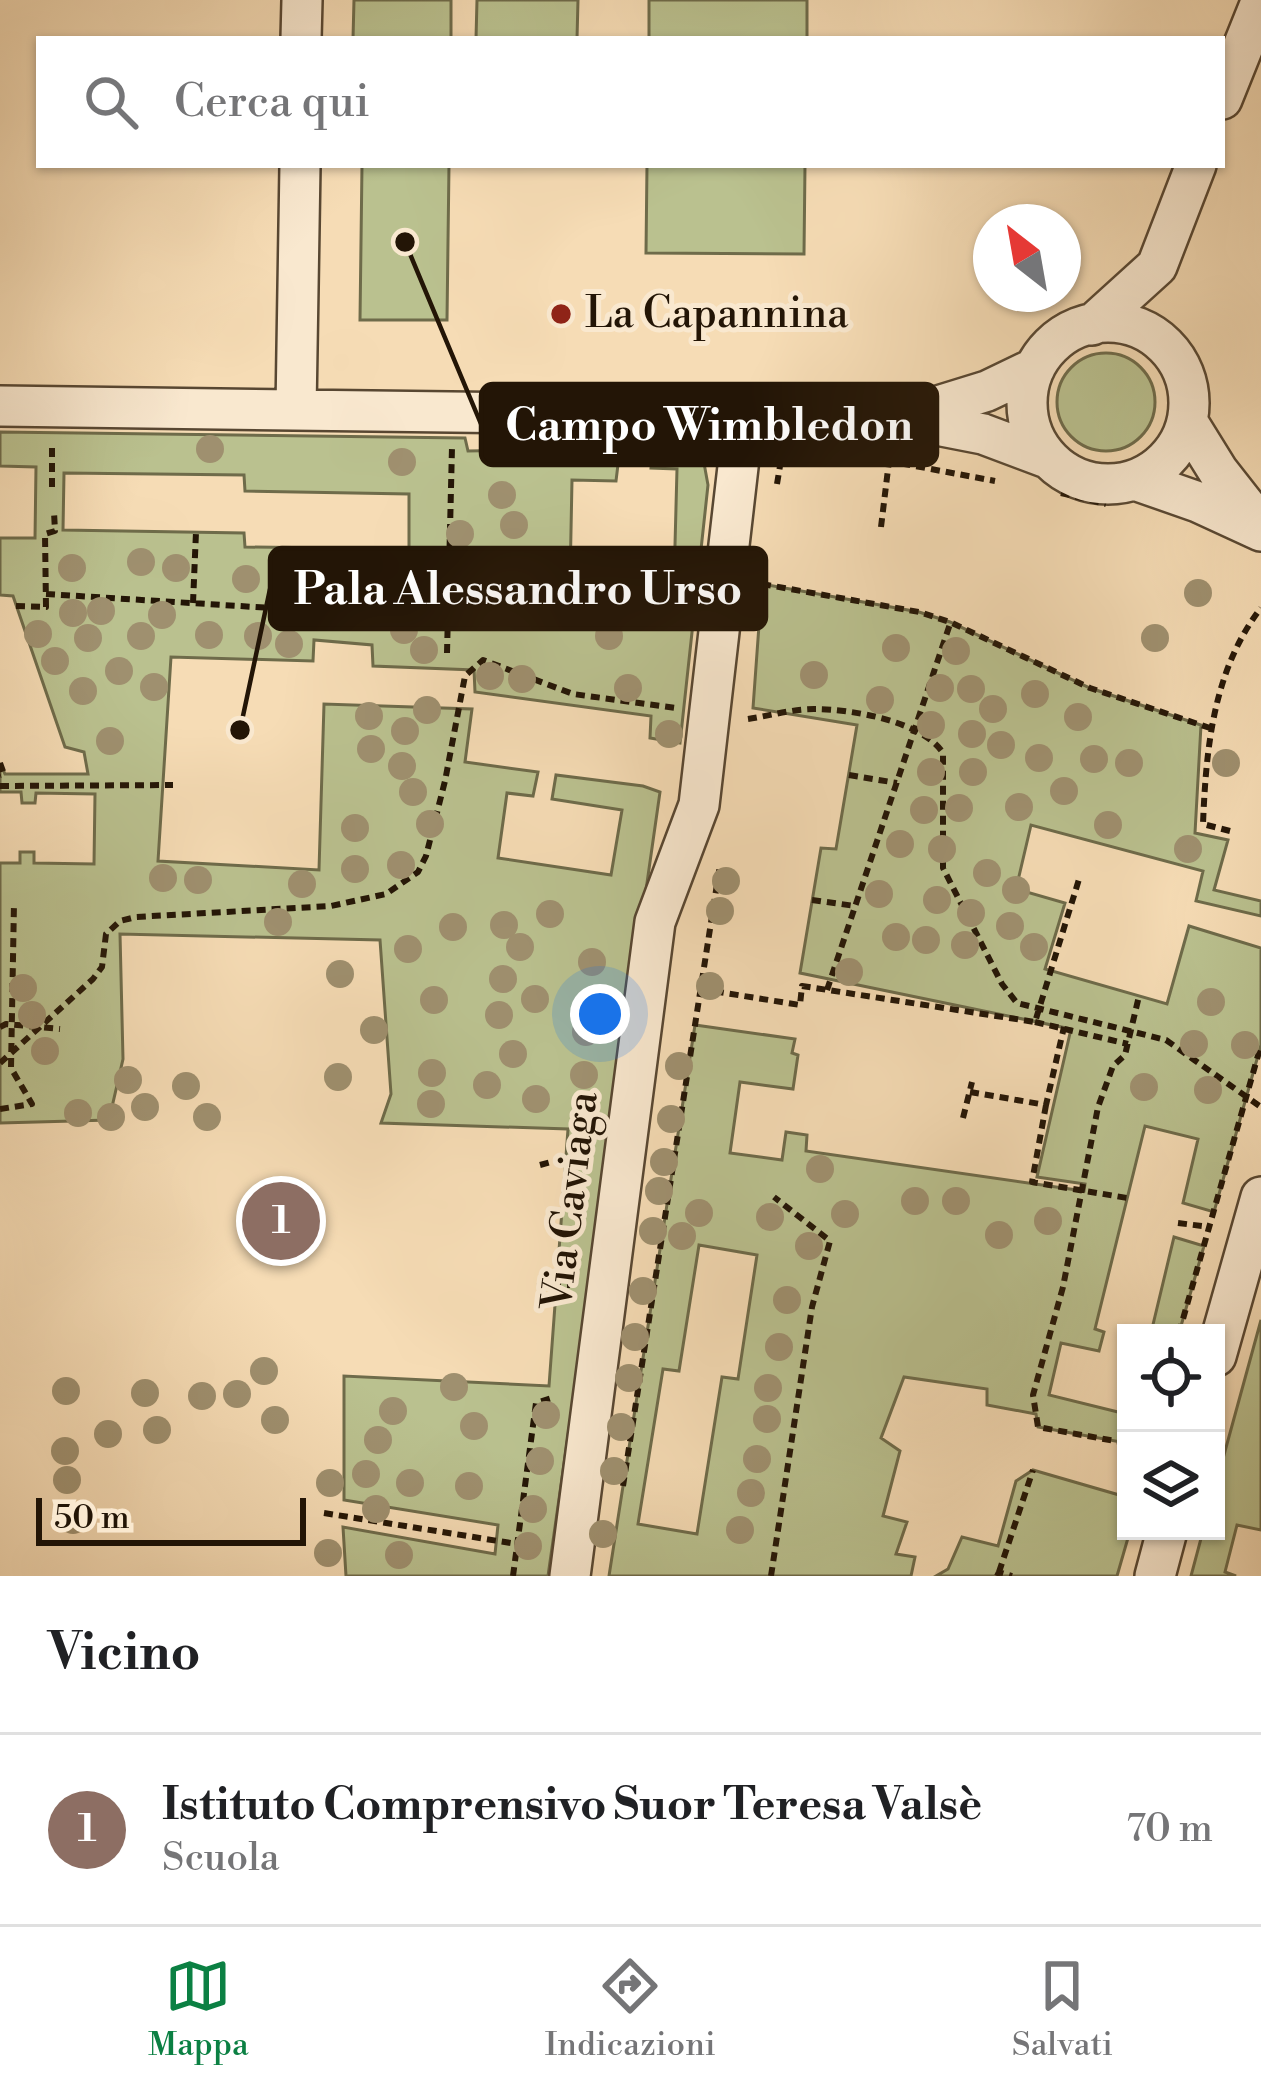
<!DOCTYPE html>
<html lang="it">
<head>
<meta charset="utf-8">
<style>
  :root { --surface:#fff; --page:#f2f2f2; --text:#202124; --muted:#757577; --line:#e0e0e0; --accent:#0b8043 }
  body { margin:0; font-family:"Libre Bodoni",serif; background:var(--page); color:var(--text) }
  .controls { position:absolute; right:36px; bottom:36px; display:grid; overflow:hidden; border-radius:0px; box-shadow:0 3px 9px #0004 }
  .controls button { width:108px; height:108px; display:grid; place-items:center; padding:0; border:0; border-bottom:3px solid var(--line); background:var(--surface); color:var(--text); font:60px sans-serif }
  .compass { position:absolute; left:973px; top:204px; width:108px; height:108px; border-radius:50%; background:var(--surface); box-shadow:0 3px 9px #0004; rotate:329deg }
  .scale { position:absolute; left:36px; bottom:30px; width:270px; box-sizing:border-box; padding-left:12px; border:6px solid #231506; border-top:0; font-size:33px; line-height:42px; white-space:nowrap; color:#231506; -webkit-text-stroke:9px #f9e8cf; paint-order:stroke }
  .you { position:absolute; left:600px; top:1014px; width:42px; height:42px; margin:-30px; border:9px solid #fff; border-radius:50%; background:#1a73e8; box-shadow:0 0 0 18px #1a73e833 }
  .badge { display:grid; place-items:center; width:78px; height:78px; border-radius:50%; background:var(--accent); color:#fff; font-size:39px; font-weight:700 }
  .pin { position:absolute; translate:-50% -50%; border:6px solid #fff; box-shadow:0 3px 12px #0006 }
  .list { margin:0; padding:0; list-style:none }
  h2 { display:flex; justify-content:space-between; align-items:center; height:156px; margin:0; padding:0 48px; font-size:51px }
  h2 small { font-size:39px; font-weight:400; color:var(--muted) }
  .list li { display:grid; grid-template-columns:78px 1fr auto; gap:36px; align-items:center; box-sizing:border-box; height:192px; padding:0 48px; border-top:3px solid var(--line) }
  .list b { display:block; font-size:45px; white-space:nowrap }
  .list p { margin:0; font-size:39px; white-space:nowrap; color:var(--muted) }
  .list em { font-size:39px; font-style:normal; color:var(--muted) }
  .icon { flex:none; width:66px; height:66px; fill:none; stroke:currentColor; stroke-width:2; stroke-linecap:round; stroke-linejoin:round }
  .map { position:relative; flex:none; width:1261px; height:1576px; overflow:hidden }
  .search { position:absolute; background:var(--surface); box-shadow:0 3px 9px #0004; left:36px; right:36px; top:36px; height:132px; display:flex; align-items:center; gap:30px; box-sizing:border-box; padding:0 42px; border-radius:0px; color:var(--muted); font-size:45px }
  .sheet { height:348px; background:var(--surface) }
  nav { display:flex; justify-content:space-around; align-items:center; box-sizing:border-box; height:168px; border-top:3px solid var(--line); background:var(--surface); font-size:33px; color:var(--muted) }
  nav a { display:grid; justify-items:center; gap:6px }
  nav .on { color:var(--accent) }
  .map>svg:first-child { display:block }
  .green { fill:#bac18f; stroke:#6e6b4a; stroke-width:3; fill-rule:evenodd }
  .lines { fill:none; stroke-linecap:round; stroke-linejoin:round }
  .minor-casing { stroke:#584732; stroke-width:44 }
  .path { stroke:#231506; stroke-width:6; stroke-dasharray:9 6; stroke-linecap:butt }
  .minor { stroke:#f9e8cf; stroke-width:39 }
  .tree { fill:#9f906f }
  .poi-dot { fill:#8f2418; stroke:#f9e8cf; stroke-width:4.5 }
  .labels { text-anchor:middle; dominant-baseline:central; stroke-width:10; stroke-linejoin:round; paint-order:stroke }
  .poi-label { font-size:42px; fill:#231506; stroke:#f9e8cf; text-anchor:start }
  .street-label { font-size:42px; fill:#231506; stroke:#f9e8cf }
  .leader { fill:none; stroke:#231506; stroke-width:4.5 }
  .callout-dot { fill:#231506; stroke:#f9e8cf; stroke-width:4.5 }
  .callout { fill:#231506; stroke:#231506; stroke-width:4.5 }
  .callout-label { font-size:45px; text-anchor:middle; font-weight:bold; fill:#fff }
</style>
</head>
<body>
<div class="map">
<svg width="1261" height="1576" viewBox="0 0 1261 1576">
  <rect width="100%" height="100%" fill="#f6dcb5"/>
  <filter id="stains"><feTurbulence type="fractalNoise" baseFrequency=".00167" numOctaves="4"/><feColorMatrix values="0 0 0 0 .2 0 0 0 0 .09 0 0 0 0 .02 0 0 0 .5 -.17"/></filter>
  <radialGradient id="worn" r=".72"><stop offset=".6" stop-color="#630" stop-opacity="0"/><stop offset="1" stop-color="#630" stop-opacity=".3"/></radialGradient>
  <!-- green -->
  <path class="green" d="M 354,0 L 451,0 L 451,39 L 353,39 Z
    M 477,0 L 578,0 L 577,39 L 476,39 Z
    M 649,0 L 807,0 L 807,39 L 649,39 Z
    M 362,165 L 449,165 L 447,320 L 360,320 Z
    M 647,165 L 805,165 L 804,254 L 646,253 Z
    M1057 402a49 49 0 1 1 98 0a49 49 0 1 1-98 0Z
    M 0,432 L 465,438 L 468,451 L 620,448 L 616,481 L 572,480 L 570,581 L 674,583 L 677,469 L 651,468 L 653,447 L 668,447 L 704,463 L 708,485 L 680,743 L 650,738 L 651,716 L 475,692 L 474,670 L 373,666 L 372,645 L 314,640 L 313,661 L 171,657 L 158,861 L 319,870 L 324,704 L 472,709 L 465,762 L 538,772 L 533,796 L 507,793 L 498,858 L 611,875 L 622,810 L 552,799 L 556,775 L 643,786 L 660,792 L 548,1576 L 346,1576 L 343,1527 L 495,1554 L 498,1525 L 344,1500 L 344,1376 L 549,1386 L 568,1129 L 381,1123 L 391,1094 L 380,940 L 120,934 L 123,1059 L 109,1120 L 0,1123 L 0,863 L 20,863 L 20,852 L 34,852 L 34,863 L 94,864 L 95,794 L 36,793 L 35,803 L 22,803 L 21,792 L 0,792 L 0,763 L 5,774 L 88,774 L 84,752 L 65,747 L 13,596 L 0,595 L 0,538 L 35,538 L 36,467 L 0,466 ZM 64,473 L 244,475 L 245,491 L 409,494 L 409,549 L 245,547 L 244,533 L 63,530 Z
    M 762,584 L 919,612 L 950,622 L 1090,688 L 1201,725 L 1195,833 L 1228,840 L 1214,890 L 1261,901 L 1261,916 L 1196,901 L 1203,871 L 1031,825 L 1016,889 L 1065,903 L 1045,969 L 1167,1004 L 1189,926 L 1261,948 L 1261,1045 L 1214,1212 L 1183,1203 L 1198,1139 L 1145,1126 L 1095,1329 L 1104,1332 L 1099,1351 L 1061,1343 L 1049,1395 L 1126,1414 L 1126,1443 L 1038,1427 L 1036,1414 L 987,1405 L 987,1389 L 904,1377 L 881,1438 L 900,1451 L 883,1516 L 907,1522 L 896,1554 L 915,1557 L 911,1576 L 609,1576 L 695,1025 L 795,1039 L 792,1053 L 798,1055 L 793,1089 L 740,1082 L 730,1153 L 782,1160 L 786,1132 L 807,1135 L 806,1151 L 1084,1191 L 1085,1184 L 1037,1177 L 1071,1029 L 800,973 L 821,848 L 836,849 L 857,725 L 753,708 ZM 699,1245 L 757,1255 L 738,1379 L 722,1377 L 697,1534 L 638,1524 L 663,1369 L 679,1371 Z
    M 1174,1237 L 1204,1246 L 1179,1333 L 1151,1333 Z
    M 1261,1320 L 1261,1530 L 1237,1525 L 1225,1572 L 1236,1576 L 1191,1576 L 1203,1531 L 1216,1531 L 1216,1484 Z
    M 1033,1470 L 1126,1497 L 1126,1531 L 1130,1531 L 1117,1576 L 936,1576 L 948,1569 L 962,1537 L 998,1546 L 1016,1481 Z"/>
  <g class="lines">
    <!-- minor casing -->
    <g class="minor-casing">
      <path id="minor" d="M 301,39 L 302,0
        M 1222,99 L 1261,2
        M1027 403a81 81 0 1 1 162 0a81 81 0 1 1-162 0Z
        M 1092,325 L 1157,266 L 1196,165
        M 0,406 L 901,418 L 983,434 L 1047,458
        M 296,410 L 300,165
        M 906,416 L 987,391 L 1035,368
        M 1187,421 L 1218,471 L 1261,526
        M 1135,480 L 1198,502 L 1261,531
        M 1216,1356 L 1261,1197
        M 570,1576 L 655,922 L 699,805 L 744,415
        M 1155,1576 L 1167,1531"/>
    </g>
    <!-- path -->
    <path class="path" d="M 872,458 L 995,481
      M 777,484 L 780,466 L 790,453
      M 52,487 L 52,443
      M 1061,493 L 1106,504
      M 881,527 L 889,461
      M 762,584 L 919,612 L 950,622 L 1090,688 L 1210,728
      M 46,594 L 448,619
      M 193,603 L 196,532
      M 16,606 L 46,607 L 45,534 L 55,531 L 54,512
      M 331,612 L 332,549
      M 447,653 L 452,447
      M 748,719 C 769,716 792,709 814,709 C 851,709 922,721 943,753 L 943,868 L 1002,984 L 1017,1003 L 1166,1040 L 1261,1107
      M 0,763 L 4,774 L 0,775
      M 849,775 L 897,783
      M 0,786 L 173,785
      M 1230,831 L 1203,824 C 1206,749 1213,670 1261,608
      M 812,900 L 855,906
      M 700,989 L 800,1005 L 802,986 L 1035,1022 L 1080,876
      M 827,990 L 950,624
      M 1035,1022 L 1128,1044
      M 0,1027 L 6,1024 L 60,1029
      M 0,1063 L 93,979 L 102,967 L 106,934 L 120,921 L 136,917 L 331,906 L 386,894 L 418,872 L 426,856 L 445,781 L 465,676 L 483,660 L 573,694 L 676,708
      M 970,1092 L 1046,1105 L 1064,1027
      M 1046,1105 L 1032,1182 L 1127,1198
      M 0,1109 L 32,1104 L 11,1068 L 14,903
      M 963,1118 L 972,1082
      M 540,1165 L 566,1158 L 589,1161
      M 1178,1223 L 1210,1227
      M 537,1286 L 570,1285
      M 1179,1333 L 1261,1045
      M 1126,1443 L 1038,1427 L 1033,1395 L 1063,1287 L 1098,1107 L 1113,1066 L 1125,1055 L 1139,996
      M 623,1486 L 720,865
      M 324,1513 L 517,1544
      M 999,1572 L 1033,1470
      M 513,1576 L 536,1403 L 555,1397
      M 771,1576 L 812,1307 L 830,1241 L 774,1197
      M 997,1576 L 999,1572 L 1012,1576"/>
    <!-- minor -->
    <use href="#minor" class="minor"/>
  </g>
  <!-- trees -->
  <g class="tree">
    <circle cx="210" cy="449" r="14"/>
    <circle cx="402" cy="462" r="14"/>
    <circle cx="502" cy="495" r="14"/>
    <circle cx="514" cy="525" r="14"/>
    <circle cx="460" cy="534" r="14"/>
    <circle cx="141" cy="562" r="14"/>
    <circle cx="72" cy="568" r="14"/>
    <circle cx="176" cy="568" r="14"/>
    <circle cx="246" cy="579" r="14"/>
    <circle cx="1198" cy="593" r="14"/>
    <circle cx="101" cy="611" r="14"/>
    <circle cx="73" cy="613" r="14"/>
    <circle cx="162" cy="615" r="14"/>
    <circle cx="404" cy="630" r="14"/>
    <circle cx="38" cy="634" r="14"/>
    <circle cx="209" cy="635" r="14"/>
    <circle cx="141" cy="636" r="14"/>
    <circle cx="258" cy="636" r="14"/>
    <circle cx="609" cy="636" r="14"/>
    <circle cx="88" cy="638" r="14"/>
    <circle cx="1155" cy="638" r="14"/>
    <circle cx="289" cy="644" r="14"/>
    <circle cx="896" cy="648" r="14"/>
    <circle cx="424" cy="650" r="14"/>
    <circle cx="956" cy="651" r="14"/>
    <circle cx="55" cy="661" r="14"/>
    <circle cx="119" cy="671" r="14"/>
    <circle cx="814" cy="675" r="14"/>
    <circle cx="490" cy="676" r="14"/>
    <circle cx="522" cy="679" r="14"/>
    <circle cx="154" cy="687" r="14"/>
    <circle cx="628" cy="688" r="14"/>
    <circle cx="940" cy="688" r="14"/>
    <circle cx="971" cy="689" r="14"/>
    <circle cx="83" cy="691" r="14"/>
    <circle cx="1035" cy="694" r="14"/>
    <circle cx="880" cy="700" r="14"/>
    <circle cx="993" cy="709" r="14"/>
    <circle cx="427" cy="710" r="14"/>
    <circle cx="369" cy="716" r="14"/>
    <circle cx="1078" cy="717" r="14"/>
    <circle cx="931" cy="725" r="14"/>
    <circle cx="405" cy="731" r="14"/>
    <circle cx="669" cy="734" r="14"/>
    <circle cx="972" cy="734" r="14"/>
    <circle cx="110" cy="741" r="14"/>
    <circle cx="1001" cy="745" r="14"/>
    <circle cx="371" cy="749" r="14"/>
    <circle cx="1039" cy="758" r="14"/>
    <circle cx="1094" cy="759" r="14"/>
    <circle cx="1129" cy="763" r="14"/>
    <circle cx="1226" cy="763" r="14"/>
    <circle cx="402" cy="766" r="14"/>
    <circle cx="931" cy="772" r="14"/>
    <circle cx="973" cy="772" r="14"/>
    <circle cx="1064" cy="791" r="14"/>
    <circle cx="413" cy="792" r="14"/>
    <circle cx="1019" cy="807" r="14"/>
    <circle cx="959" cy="808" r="14"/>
    <circle cx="924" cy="810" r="14"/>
    <circle cx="430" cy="824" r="14"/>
    <circle cx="1108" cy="825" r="14"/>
    <circle cx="355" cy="828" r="14"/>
    <circle cx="900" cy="844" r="14"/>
    <circle cx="942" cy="849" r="14"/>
    <circle cx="1188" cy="849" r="14"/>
    <circle cx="401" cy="865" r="14"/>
    <circle cx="355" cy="869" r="14"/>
    <circle cx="987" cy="873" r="14"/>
    <circle cx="163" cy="878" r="14"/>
    <circle cx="198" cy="880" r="14"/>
    <circle cx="726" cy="881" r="14"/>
    <circle cx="302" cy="884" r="14"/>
    <circle cx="1016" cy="890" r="14"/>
    <circle cx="879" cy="894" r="14"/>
    <circle cx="937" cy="900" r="14"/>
    <circle cx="720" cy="911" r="14"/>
    <circle cx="971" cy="913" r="14"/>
    <circle cx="550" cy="914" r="14"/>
    <circle cx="278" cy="922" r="14"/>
    <circle cx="504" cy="925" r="14"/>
    <circle cx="1010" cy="926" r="14"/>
    <circle cx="453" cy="927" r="14"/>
    <circle cx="896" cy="937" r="14"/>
    <circle cx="926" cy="940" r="14"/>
    <circle cx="965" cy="945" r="14"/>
    <circle cx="520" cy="947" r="14"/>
    <circle cx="1034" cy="947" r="14"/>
    <circle cx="408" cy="949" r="14"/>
    <circle cx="592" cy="962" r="14"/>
    <circle cx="849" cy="972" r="14"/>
    <circle cx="340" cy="974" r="14"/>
    <circle cx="503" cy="979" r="14"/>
    <circle cx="710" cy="986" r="14"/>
    <circle cx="23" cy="988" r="14"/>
    <circle cx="535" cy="999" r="14"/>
    <circle cx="434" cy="1000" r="14"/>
    <circle cx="1211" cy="1002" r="14"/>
    <circle cx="32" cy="1015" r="14"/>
    <circle cx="499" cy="1015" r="14"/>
    <circle cx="374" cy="1030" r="14"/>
    <circle cx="586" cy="1032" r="14"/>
    <circle cx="1194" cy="1044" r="14"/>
    <circle cx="1245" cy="1045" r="14"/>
    <circle cx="45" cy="1051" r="14"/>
    <circle cx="513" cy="1054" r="14"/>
    <circle cx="679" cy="1066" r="14"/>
    <circle cx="432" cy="1073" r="14"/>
    <circle cx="584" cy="1075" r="14"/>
    <circle cx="338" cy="1077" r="14"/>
    <circle cx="128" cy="1080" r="14"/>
    <circle cx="487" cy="1085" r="14"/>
    <circle cx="186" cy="1086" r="14"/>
    <circle cx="1144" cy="1087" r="14"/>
    <circle cx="1208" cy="1090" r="14"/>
    <circle cx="536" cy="1099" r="14"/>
    <circle cx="431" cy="1104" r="14"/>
    <circle cx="145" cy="1107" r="14"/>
    <circle cx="78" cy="1113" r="14"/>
    <circle cx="111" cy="1117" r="14"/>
    <circle cx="207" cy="1117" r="14"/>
    <circle cx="671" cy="1119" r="14"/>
    <circle cx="664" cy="1162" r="14"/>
    <circle cx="820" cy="1169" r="14"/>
    <circle cx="659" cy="1191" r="14"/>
    <circle cx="915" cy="1201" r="14"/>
    <circle cx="956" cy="1201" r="14"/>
    <circle cx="699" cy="1213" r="14"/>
    <circle cx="845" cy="1214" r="14"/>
    <circle cx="770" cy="1217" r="14"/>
    <circle cx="1048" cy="1221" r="14"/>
    <circle cx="653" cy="1231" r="14"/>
    <circle cx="999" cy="1235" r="14"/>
    <circle cx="682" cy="1236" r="14"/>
    <circle cx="809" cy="1246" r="14"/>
    <circle cx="643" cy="1291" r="14"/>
    <circle cx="787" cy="1300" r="14"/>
    <circle cx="635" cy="1337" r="14"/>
    <circle cx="779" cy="1347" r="14"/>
    <circle cx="264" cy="1371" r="14"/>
    <circle cx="629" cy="1378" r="14"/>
    <circle cx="454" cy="1387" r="14"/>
    <circle cx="768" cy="1388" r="14"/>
    <circle cx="66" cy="1391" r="14"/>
    <circle cx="145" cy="1393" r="14"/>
    <circle cx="237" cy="1394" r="14"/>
    <circle cx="202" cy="1396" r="14"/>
    <circle cx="393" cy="1411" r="14"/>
    <circle cx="546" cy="1415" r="14"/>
    <circle cx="767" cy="1419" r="14"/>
    <circle cx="275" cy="1420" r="14"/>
    <circle cx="474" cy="1426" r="14"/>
    <circle cx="621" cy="1427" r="14"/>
    <circle cx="157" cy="1430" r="14"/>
    <circle cx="108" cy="1434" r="14"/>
    <circle cx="378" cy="1440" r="14"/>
    <circle cx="65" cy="1451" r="14"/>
    <circle cx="757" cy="1459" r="14"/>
    <circle cx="540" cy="1461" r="14"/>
    <circle cx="614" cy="1471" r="14"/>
    <circle cx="366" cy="1474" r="14"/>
    <circle cx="67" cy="1480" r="14"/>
    <circle cx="330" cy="1483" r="14"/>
    <circle cx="410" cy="1483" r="14"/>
    <circle cx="469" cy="1486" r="14"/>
    <circle cx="751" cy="1493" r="14"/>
    <circle cx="376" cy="1509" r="14"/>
    <circle cx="533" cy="1509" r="14"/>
    <circle cx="73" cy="1520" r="14"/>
    <circle cx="740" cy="1530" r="14"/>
    <circle cx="603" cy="1534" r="14"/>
    <circle cx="528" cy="1546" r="14"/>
    <circle cx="328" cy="1553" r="14"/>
    <circle cx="399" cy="1555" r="14"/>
  </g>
  <!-- markers -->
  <circle class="poi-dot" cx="561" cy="314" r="12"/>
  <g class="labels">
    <!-- poi labels -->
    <g class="poi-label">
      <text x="585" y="314">La Capannina</text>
    </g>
    <!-- street labels -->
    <g class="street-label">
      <text transform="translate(571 1201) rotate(-83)">Via Caviaga</text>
    </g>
  </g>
  <!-- callouts -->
  <path class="leader" d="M405 242L481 424M240 730L270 589"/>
  <g class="callout-dot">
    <circle cx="405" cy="242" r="12"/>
    <circle cx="240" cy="730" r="12"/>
  </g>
  <g class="callout">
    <rect x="481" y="384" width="456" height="81" rx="12"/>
    <rect x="270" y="548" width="496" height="81" rx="12"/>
  </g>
  <g class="callout-label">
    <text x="709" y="440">Campo Wimbledon</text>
    <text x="518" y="604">Pala Alessandro Urso</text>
  </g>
  <rect width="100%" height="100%" filter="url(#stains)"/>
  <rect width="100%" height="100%" fill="url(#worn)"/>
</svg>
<div class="controls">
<button><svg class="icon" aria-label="locate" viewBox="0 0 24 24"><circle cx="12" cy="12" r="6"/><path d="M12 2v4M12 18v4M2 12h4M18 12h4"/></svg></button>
<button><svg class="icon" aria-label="layers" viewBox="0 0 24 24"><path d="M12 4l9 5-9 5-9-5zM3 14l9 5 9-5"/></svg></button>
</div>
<svg class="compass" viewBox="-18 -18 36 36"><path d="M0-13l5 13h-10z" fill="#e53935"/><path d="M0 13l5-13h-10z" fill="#757577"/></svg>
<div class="scale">50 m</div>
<div class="you"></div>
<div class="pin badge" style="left:281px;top:1221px;background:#8d6e63">1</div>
<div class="search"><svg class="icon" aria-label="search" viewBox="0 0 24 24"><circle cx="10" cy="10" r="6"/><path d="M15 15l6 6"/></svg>Cerca qui</div>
</div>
<section class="sheet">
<h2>Vicino<small></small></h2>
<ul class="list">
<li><span class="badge" style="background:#8d6e63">1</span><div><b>Istituto Comprensivo Suor Teresa Valsè</b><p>Scuola</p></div><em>70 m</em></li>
</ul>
</section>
<nav>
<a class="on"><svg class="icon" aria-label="map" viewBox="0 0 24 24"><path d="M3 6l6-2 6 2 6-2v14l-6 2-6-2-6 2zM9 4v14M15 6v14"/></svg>Mappa</a>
<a><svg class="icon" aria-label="directions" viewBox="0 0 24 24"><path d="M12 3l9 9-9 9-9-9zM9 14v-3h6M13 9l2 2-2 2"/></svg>Indicazioni</a>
<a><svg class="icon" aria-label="saved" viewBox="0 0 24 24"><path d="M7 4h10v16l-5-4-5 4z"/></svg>Salvati</a>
</nav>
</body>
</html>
